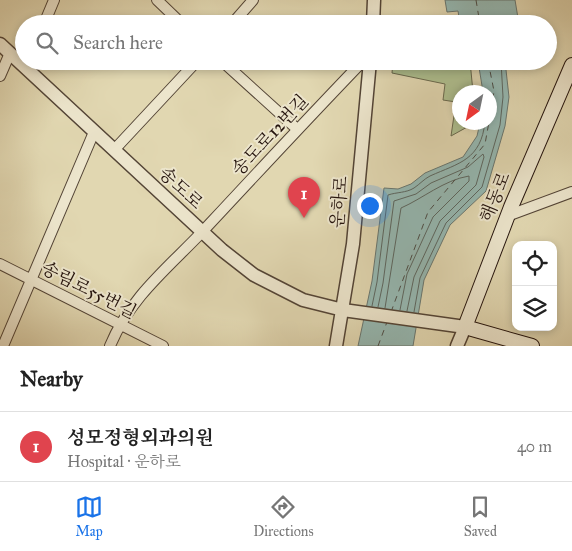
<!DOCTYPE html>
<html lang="en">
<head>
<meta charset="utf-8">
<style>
  :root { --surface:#fff; --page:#f6f6f6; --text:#222; --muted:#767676; --line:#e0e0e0; --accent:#1a73e8 }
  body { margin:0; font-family:"IM FELL Great Primer","Noto Serif KR",serif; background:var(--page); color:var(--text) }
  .controls { position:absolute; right:15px; bottom:15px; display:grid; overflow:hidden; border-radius:10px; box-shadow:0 2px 8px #0003 }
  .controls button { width:45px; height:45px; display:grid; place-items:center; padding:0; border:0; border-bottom:1px solid var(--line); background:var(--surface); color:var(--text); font:25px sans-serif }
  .compass { position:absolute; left:452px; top:85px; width:45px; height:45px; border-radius:50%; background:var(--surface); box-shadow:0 2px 8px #0003; rotate:213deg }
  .you { position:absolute; left:369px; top:205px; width:18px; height:18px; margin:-12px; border:4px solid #fff; border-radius:50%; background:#1a73e8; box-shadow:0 0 0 8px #1a73e833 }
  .badge { display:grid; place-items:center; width:32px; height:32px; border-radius:50%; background:var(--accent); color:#fff; font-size:16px; font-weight:700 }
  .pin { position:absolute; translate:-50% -41px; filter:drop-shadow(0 1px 2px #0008) }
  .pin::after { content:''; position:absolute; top:26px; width:18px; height:15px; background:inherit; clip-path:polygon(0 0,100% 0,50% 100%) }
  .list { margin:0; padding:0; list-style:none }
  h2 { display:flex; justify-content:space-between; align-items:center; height:65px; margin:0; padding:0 20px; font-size:21px }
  h2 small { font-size:16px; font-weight:400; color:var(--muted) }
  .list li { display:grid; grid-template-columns:32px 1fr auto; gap:15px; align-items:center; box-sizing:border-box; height:70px; padding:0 20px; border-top:1px solid var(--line) }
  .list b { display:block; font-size:19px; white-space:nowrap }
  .list p { margin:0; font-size:16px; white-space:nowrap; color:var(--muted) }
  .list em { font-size:16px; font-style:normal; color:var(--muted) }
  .icon { flex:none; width:28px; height:28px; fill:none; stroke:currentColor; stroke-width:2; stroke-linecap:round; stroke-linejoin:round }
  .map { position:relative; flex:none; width:572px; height:346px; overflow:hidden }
  .search { position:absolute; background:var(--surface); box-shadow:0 2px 8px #0003; left:15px; right:15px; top:15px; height:55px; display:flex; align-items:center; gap:12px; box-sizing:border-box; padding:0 18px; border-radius:28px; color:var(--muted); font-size:19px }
  .sheet { height:135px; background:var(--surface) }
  nav { display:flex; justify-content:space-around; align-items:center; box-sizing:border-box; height:70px; border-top:1px solid var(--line); background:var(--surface); font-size:14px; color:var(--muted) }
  nav a { display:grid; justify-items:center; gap:2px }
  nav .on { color:var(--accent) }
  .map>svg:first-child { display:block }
  .green { fill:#aebf8f; stroke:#69694e }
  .water { fill:#95b8b2; stroke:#687670 }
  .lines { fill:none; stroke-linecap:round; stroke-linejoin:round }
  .shore { stroke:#5c6660; stroke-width:1 }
  .ferry { stroke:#4c4d47; stroke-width:1; stroke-dasharray:6 5; stroke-linecap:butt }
  .minor-casing { stroke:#534436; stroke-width:12 }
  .tertiary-casing { stroke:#534436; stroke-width:15 }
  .secondary-casing { stroke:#24130d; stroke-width:16 }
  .minor { stroke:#ece5cc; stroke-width:10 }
  .tertiary { stroke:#ece5cc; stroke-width:12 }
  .secondary { stroke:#ece5cc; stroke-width:14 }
  .labels { text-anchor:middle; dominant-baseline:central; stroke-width:4; stroke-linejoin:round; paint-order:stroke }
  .street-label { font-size:18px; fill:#24130d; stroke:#ece5cc }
</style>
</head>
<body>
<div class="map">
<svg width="572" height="346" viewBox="0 0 572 346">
  <rect width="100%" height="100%" fill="#e1d7b1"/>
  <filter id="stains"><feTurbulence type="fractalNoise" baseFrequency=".004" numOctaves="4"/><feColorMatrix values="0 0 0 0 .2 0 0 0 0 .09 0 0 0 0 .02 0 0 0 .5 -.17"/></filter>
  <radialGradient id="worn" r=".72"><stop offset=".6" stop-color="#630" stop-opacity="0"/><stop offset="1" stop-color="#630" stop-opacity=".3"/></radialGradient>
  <!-- green -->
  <path class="green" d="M 393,61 L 470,61 L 473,92 L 460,92 L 460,122 L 469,123 L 469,126 L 451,136 L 456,102 L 443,100 L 445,84 L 392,73 Z"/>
  <!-- water -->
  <path class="water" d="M 445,0 L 515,0 L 519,24 L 460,24 L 458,11 L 447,12 Z
    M 478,61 L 505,61 L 509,97 L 505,126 L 486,191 L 450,225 L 424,280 L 413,346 L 358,346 L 372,281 L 384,188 L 398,189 L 411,184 L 425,173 L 463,157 L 477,136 L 480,123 L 490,122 L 490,92 L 483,92 Z"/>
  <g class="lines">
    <!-- shore -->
    <path class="shore" d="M 372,306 L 377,282 L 388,195 C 397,192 406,193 414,188 C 420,184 424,179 430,176 C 459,163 481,160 485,122
      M 378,307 L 383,283 L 394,201 L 416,194 L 431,183 L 468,167 L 483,154 L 484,157 L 476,185 L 440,221 L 414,277 L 407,311
      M 385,308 L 401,208 C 422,199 444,180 469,176 L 469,181 L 433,217 L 407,274 L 400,310
      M 414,312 L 420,278 L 446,223 L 482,187 L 500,125 L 503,97 L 501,61"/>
    <!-- ferry -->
    <path class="ferry" d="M 476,0 L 480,24
      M 488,61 L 494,91 L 490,118
      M 391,312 L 428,212 L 485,144 L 489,122
      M 378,346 L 387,322"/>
    <!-- minor casing -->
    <g class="minor-casing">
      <path id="minor" d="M 157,0 L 182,24
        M 44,24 L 54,0
        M 232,24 L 253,0
        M 222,61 L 297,129
        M 0,76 L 10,53
        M 114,150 L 197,61
        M 507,216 L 572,192
        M 0,264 L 163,346
        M 3,346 L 94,132
        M 110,346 C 130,297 169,267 204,230 C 257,173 309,117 363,61"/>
    </g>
    <!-- tertiary casing -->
    <g class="tertiary-casing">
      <path id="tertiary" d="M 373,24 L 374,0
        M 0,44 L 222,250 L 254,275 L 303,300 L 343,310 L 465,327 L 457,346
        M 336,346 L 353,244 L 370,61"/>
    </g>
    <!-- secondary casing -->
    <g class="secondary-casing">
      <path id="secondary" d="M 532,346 L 465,327 L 511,207 L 572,65"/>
    </g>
    <!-- minor -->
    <use href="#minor" class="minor"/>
    <!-- tertiary -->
    <use href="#tertiary" class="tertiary"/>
    <!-- secondary -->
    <use href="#secondary" class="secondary"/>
  </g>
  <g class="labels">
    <!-- street labels -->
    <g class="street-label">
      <text transform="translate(270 135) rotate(-47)">송도로12번길</text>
      <text transform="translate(181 188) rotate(43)">송도로</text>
      <text transform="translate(495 197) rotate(-68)">해동로</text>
      <text transform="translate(339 202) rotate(-85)">운하로</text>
      <text transform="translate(89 290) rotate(27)">송림로55번길</text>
    </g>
  </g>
  <rect width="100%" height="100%" filter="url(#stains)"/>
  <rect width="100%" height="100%" fill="url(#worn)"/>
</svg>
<div class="controls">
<button><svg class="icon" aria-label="locate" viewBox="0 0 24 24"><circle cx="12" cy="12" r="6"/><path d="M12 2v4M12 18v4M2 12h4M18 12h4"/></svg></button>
<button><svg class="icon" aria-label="layers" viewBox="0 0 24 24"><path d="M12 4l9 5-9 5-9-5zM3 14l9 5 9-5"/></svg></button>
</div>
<svg class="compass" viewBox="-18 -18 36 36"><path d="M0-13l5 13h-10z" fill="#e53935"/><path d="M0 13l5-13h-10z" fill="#767676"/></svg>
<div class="you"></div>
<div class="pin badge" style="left:304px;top:218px;background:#e0444e">1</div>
<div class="search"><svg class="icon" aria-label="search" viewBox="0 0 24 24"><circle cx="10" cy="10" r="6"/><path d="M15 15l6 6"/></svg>Search here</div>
</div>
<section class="sheet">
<h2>Nearby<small></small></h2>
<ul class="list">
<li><span class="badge" style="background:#e0444e">1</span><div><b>성모정형외과의원</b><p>Hospital · 운하로</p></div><em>40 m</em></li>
</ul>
</section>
<nav>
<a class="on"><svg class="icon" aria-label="map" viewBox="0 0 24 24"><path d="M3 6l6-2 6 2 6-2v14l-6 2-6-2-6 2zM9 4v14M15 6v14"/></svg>Map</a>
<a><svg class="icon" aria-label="directions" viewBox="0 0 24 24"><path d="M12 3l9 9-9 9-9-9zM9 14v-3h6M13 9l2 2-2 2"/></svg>Directions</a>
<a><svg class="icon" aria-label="saved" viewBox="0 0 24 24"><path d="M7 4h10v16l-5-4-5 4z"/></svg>Saved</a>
</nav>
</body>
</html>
